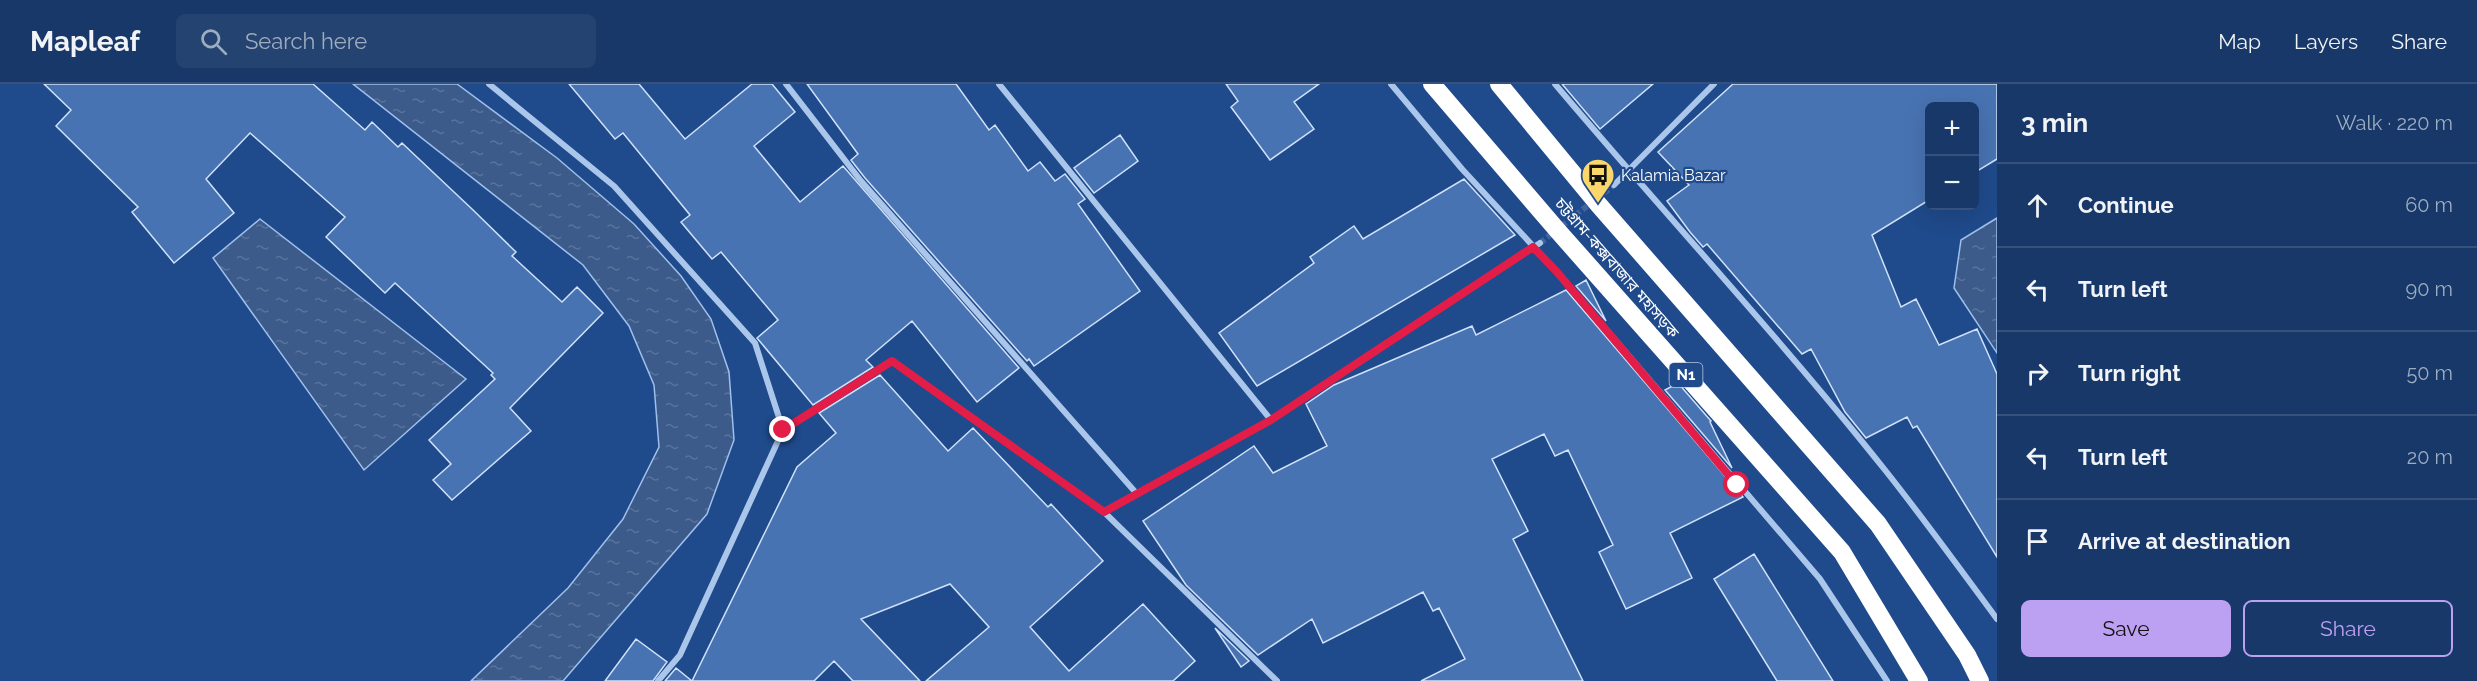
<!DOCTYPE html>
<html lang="en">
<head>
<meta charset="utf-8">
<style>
  :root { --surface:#173868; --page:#244371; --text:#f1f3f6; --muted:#9eacc0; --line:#36527c; --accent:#bca0f2 }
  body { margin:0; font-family:Raleway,"Noto Sans Bengali",sans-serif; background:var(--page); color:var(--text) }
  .controls { position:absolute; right:18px; top:18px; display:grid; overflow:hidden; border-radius:9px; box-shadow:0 6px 24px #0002 }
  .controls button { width:54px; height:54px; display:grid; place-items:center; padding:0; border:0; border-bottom:2px solid var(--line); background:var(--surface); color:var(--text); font:30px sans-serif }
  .stop { position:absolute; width:18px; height:18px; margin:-14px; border:4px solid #e11d48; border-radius:50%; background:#fff }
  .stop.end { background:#e11d48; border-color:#fff; box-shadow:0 2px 6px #0008 }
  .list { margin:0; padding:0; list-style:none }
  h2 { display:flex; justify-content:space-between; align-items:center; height:78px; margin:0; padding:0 24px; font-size:26px }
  h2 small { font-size:20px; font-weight:400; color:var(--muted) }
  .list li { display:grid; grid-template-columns:39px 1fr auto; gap:18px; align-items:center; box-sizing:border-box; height:84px; padding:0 24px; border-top:2px solid var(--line) }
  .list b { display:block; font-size:22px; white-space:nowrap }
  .list em { font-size:20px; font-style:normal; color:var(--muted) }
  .actions { display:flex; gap:12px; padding:18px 24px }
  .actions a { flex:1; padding:14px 0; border:2px solid var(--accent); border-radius:9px; text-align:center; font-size:21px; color:var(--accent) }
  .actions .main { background:var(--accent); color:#111 }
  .icon { flex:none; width:33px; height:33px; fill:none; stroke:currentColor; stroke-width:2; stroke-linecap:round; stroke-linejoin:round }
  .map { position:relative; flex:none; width:1997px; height:597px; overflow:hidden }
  header { display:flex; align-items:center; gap:36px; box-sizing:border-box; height:84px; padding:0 30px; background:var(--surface); border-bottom:2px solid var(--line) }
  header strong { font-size:28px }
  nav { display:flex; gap:33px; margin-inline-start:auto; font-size:21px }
  .search { width:420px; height:54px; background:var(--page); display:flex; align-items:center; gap:15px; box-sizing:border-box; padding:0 21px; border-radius:9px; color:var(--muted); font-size:22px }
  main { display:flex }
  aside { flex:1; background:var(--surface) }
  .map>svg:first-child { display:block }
  .water { fill:url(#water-ripples); stroke:#9fc0ed; stroke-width:1.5 }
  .building { fill:#4873b2; stroke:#d0e1f8; stroke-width:1.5 }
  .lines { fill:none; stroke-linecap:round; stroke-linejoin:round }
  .street-tunnel { stroke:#41659c; stroke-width:6; stroke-dasharray:6 3; stroke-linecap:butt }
  .street { stroke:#abc6eb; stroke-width:6 }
  .highway { stroke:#fff; stroke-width:18 }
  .route { stroke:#e11d48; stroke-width:8 }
  .labels { text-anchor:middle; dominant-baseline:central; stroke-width:4.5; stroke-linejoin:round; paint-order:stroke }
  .shield { fill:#1f4a8b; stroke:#bcc9dc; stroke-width:1.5 }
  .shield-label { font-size:15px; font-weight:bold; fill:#fff }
  .poi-label { font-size:16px; fill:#fff; stroke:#1f4a8b; text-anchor:start }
  .street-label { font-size:16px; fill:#fff; stroke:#1f4a8b }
</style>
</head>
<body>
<header>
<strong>Mapleaf</strong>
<div class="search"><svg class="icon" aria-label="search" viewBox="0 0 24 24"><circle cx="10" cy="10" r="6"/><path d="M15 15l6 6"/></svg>Search here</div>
<nav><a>Map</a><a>Layers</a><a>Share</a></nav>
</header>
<main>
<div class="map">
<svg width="1997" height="597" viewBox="0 0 1997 597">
  <defs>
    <pattern id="water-ripples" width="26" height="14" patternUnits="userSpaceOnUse" patternTransform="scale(1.5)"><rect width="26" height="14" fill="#3c5b8a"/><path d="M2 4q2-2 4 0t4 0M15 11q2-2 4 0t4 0" fill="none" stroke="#59749c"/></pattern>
  </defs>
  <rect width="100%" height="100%" fill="#1f4a8b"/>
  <!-- water -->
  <path class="water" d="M 353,0 L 457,0 L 557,74 L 634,140 L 681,192 L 711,235 L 729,288 L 734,356 L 707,430 L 563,597 L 471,597 L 568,504 L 623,435 L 659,363 L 654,301 L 629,242 L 583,181 Z
    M 1997,134 L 1997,269 L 1954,204 L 1961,156 Z
    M 260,135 L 466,295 L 364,386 L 213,174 Z"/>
  <!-- building -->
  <path class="building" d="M 44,0 L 313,0 L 365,46 L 372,38 L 398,63 L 402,59 L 472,125 L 516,168 L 512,172 L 562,218 L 577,203 L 603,229 L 510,324 L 531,347 L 452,416 L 433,396 L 451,380 L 429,356 L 495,295 L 491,291 L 493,289 L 395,199 L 385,209 L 326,153 L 345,133 L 250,49 L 206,95 L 234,129 L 174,179 L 132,128 L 138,123 L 56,42 L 71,26 Z
    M 569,0 L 639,0 L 685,55 L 752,0 L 772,0 L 795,28 L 754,62 L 800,118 L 843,82 L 1019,284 L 977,318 L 912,237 L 866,276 L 873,283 L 813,321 L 757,254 L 778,236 L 721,168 L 712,175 L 681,138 L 690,131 L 623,49 L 615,55 Z
    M 807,0 L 956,0 L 989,46 L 995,41 L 1028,87 L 1040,78 L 1055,97 L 1065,90 L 1085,115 L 1078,120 L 1140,207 L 1034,282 L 1029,275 L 1027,277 L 865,94 L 851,76 L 858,70 Z
    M 1226,0 L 1319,0 L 1294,18 L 1314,45 L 1270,76 L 1231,23 L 1238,17 Z
    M 1562,0 L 1653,0 L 1600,45 Z
    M 1733,0 L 1997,0 L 1997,75 L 1974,89 L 1974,22 L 1929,22 L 1929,116 L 1872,151 L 1901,223 L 1916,215 L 1939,261 L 1977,245 L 1997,290 L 1997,473 L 1917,342 L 1913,344 L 1907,333 L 1866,354 L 1845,328 L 1811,265 L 1802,270 L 1707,160 L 1703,163 L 1690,148 L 1667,117 L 1689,101 L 1658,68 Z
    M 1120,51 L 1138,77 L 1094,109 L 1074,84 Z
    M 1464,95 L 1515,151 L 1257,302 L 1219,249 L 1314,179 L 1310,173 L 1354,142 L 1363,155 Z
    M 1586,196 L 1606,237 L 1576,202 Z
    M 1566,206 L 1743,413 L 1670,449 L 1692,494 L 1626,525 L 1599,468 L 1613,461 L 1568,366 L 1555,372 L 1544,350 L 1492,375 L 1528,447 L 1513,455 L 1583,597 L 1421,597 L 1465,575 L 1439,524 L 1433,527 L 1423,508 L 1323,559 L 1312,535 L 1258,571 L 1186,501 L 1143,437 L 1254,362 L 1273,389 L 1327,362 L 1306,320 L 1334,301 L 1472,242 L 1476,251 Z
    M 880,291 L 948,367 L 973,344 L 1048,423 L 1051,420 L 1103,477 L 1030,543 L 1069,587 L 1143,520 L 1195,577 L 1173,597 L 926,597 L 989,543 L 950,500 L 861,535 L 920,597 L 853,597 L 834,577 L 814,597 L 665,597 L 676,584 L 692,597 L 797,383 L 836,349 L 819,329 Z
    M 1678,299 L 1711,337 L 1710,338 L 1732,384 L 1665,306 Z
    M 1754,470 L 1833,597 L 1777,597 L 1714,495 Z
    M 1215,544 L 1249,577 L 1241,583 Z
    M 636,555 L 667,578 L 653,597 L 605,597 Z"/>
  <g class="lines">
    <!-- street-tunnel -->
    <path class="street-tunnel" d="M 1540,159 L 1614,101"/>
    <!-- street -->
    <path class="street" d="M 489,0 L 614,102 L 755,259 L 783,346
      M 786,0 L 861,97 L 1137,410
      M 999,0 L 1271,336
      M 1391,0 L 1462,85 L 1557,188 L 1820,495 L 1887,597
      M 1555,0 C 1664,129 1780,254 1885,386 C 1924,435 1960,485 1997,535
      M 1614,101 L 1714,0
      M 1104,428 L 1277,597
      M 658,597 L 680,571 L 783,346 L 892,277 L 1104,428 L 1271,336 L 1540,159"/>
    <!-- highway -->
    <path class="highway" d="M 1432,0 L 1558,147 L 1842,468 L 1919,597
      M 1499,0 L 1598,120 L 1878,440 L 1967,571 L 1980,597"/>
  </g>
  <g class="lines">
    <!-- route -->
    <path class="route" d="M 783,346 L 892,277 L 1104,428 L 1271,336 L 1533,163 L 1557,188 L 1737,401"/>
  </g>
  <!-- icons -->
  <defs>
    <g id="bus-pin" transform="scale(1.725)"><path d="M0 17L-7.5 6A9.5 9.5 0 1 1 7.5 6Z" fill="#fad66b" stroke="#1f4a8b"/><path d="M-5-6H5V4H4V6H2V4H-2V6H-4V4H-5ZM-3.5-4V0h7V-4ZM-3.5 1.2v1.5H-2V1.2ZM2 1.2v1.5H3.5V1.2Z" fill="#111"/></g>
  </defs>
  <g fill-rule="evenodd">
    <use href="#bus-pin" x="1598" y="91"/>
  </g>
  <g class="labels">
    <!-- shield labels -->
    <rect class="shield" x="1669.5" y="279" width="33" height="24" rx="4.5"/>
    <g class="shield-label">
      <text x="1686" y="291">N1</text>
    </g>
    <!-- poi labels -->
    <g class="poi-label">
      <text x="1621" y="91">Kalamia Bazar</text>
    </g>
    <!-- street labels -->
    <g class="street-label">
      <text transform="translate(1617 184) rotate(49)">চট্টগ্রাম-কক্সবাজার মহাসড়ক</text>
    </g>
  </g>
</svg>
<div class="controls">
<button>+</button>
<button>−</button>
</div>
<div class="stop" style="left:1737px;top:401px"></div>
<div class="stop end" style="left:783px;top:346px"></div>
</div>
<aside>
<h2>3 min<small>Walk · 220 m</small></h2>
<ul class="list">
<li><svg class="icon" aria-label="ahead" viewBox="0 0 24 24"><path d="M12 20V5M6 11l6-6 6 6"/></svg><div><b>Continue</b></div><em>60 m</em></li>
<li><svg class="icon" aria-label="left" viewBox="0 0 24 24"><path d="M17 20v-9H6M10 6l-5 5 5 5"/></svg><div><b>Turn left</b></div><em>90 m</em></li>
<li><svg class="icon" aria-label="right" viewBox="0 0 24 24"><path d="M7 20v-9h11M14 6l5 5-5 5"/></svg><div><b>Turn right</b></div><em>50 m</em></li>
<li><svg class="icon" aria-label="left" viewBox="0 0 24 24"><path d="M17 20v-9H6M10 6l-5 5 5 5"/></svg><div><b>Turn left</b></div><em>20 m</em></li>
<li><svg class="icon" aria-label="arrive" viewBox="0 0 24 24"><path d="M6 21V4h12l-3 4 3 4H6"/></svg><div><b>Arrive at destination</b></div></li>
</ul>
<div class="actions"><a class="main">Save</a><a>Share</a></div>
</aside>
</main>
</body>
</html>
